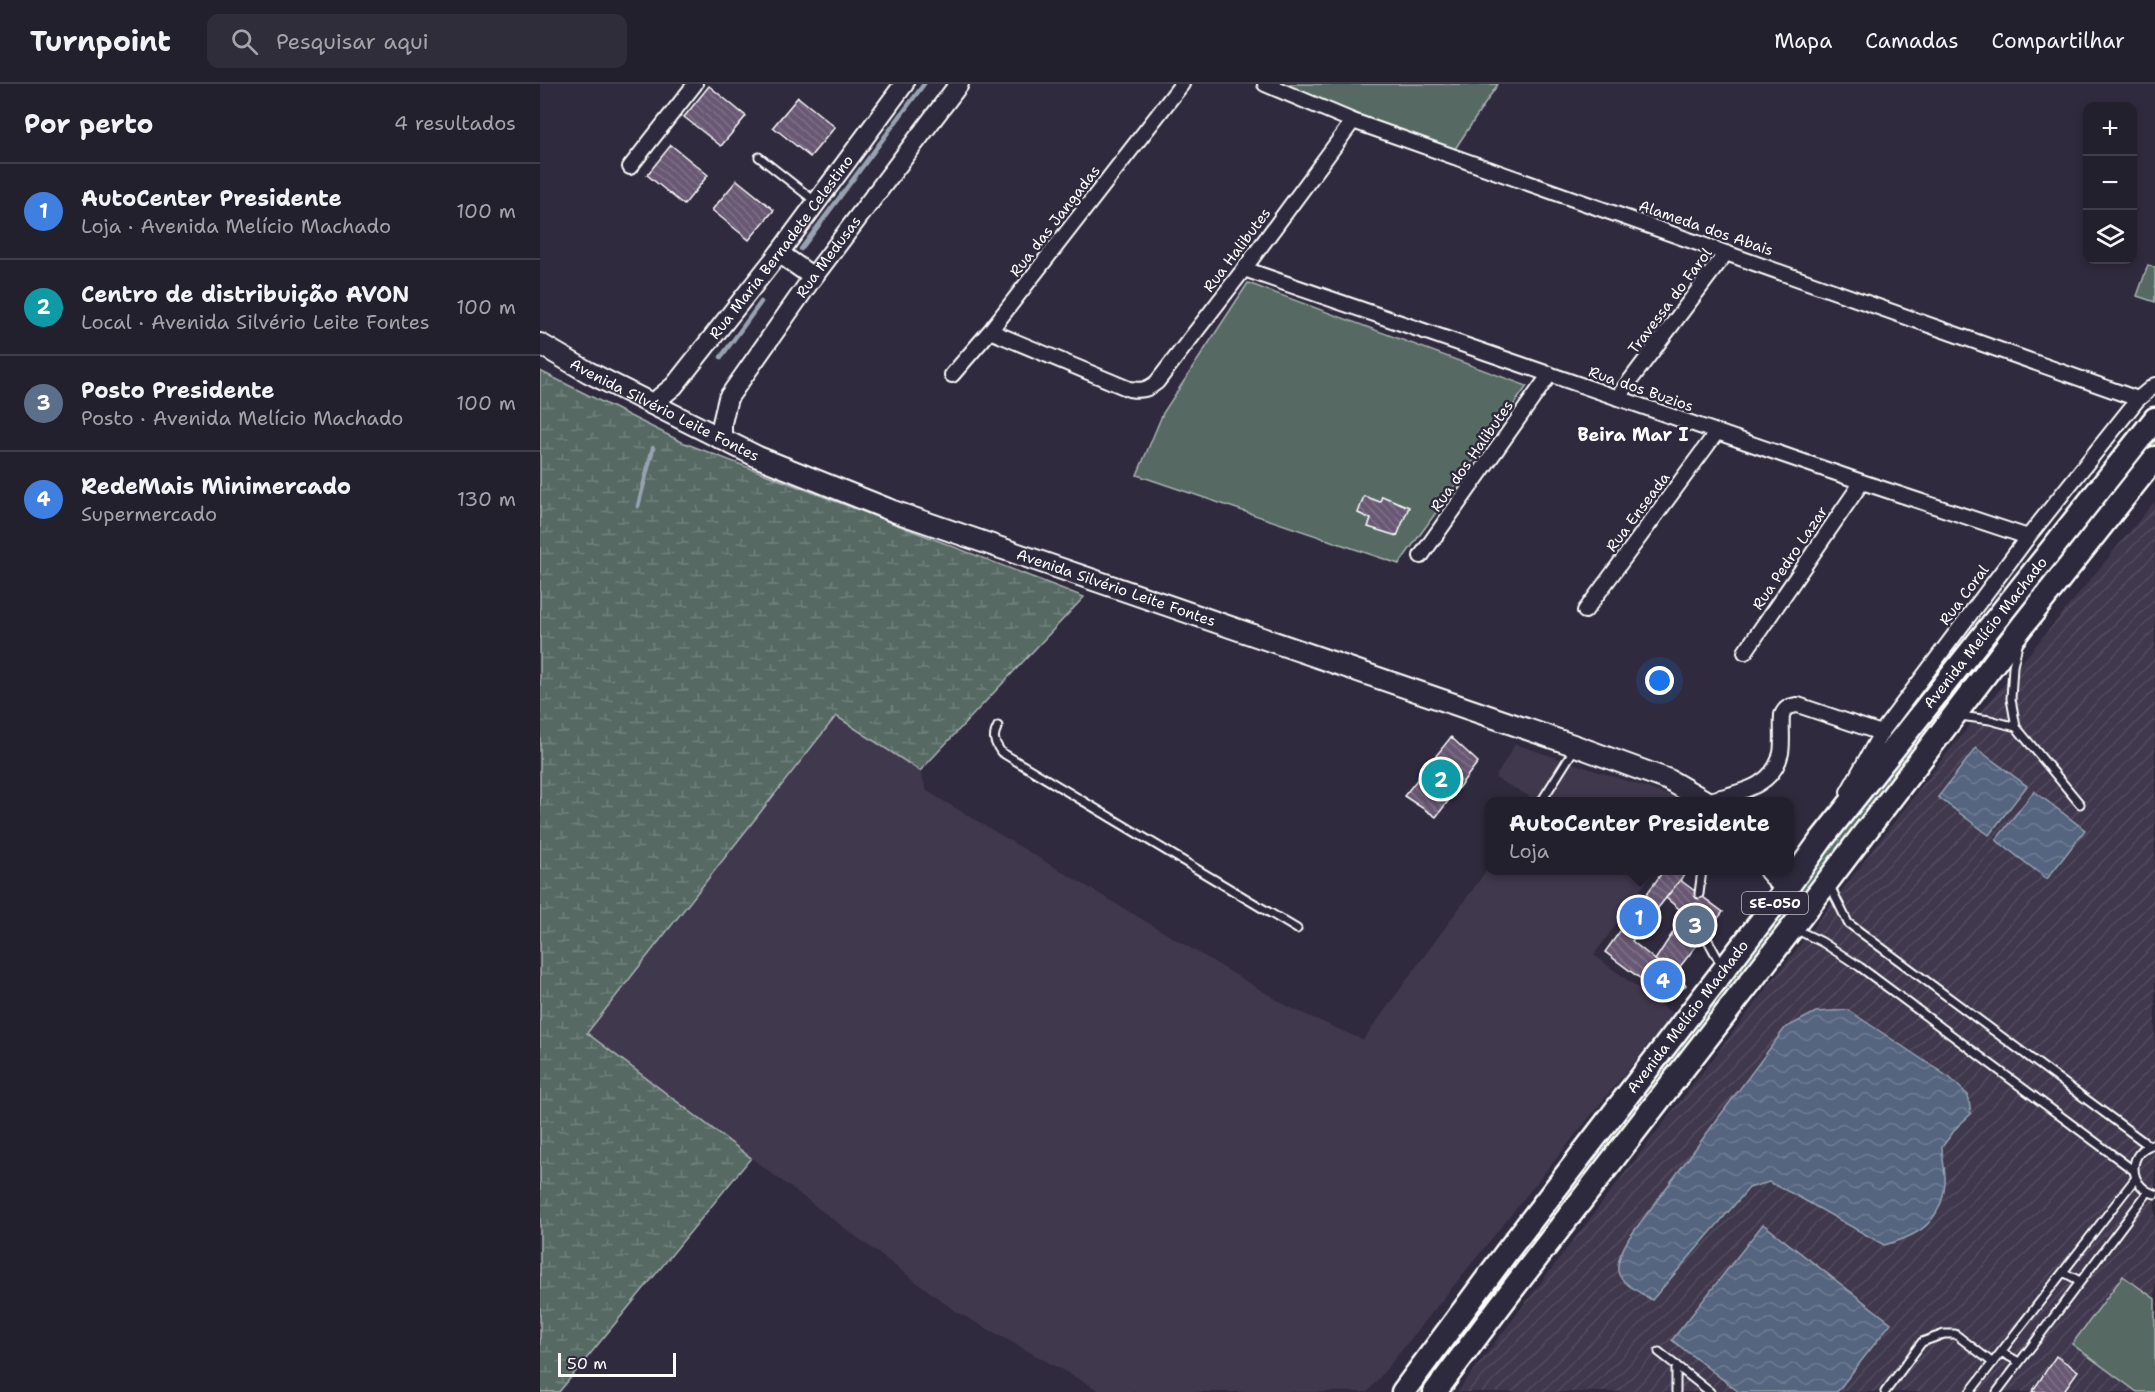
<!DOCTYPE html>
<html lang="pt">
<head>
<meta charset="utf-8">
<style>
  :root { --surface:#23202e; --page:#2f2d3a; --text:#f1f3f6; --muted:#a3a3aa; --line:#403e4a; --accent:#ff9aa2 }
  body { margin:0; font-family:"Shantell Sans",sans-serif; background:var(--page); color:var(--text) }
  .controls { position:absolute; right:18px; top:18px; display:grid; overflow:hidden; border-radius:12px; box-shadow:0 3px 9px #0003 }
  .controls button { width:54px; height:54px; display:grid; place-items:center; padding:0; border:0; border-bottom:2px solid var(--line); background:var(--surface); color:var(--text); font:30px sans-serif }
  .scale { position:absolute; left:18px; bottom:15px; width:118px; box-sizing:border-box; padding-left:6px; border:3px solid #fff; border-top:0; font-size:16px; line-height:21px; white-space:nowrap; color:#fff; -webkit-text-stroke:4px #2f2a3d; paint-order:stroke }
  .you { position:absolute; left:1120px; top:597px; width:21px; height:21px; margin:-15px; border:4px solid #fff; border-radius:50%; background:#1a73e8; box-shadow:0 0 0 9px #1a73e833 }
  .badge { display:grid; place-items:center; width:39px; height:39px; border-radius:50%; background:var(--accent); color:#fff; font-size:20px; font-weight:700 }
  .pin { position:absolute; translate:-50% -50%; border:3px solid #fff; box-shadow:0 2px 6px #0006 }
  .popup { position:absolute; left:945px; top:713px; width:309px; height:78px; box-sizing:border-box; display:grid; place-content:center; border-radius:12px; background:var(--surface); filter:drop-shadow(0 2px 4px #0005); font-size:20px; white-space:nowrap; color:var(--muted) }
  .popup b { font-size:22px; color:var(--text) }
  .popup::after { content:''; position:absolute; left:50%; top:100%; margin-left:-12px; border:12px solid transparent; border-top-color:var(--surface) }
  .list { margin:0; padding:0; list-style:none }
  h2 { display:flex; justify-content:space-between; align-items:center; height:78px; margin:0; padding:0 24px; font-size:26px }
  h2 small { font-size:20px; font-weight:400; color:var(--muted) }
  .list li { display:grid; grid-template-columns:39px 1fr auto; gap:18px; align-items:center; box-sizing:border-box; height:96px; padding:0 24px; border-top:2px solid var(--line) }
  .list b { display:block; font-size:22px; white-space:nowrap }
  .list p { margin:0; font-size:20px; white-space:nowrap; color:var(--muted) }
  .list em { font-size:20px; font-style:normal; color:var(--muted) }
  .icon { flex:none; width:33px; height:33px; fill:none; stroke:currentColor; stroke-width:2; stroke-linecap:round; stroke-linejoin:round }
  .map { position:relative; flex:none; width:1615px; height:1308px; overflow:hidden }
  header { display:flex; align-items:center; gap:36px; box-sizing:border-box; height:84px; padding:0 30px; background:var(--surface); border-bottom:2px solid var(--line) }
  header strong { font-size:28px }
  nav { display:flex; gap:33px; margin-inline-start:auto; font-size:21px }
  .search { width:420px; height:54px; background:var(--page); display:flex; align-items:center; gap:15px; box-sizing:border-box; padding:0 21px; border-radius:12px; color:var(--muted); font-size:22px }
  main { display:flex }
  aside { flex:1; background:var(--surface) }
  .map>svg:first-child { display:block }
  .built { fill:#40384d }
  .industrial { fill:url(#industrial-furrows) }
  .grass { fill:url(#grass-tufts); stroke:#aab4b2; stroke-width:1.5 }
  .wetland { fill:url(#wetland-marsh); stroke:#aab4b2; stroke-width:1.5 }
  .park { fill:#566a64; stroke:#aab4b2; stroke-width:1.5 }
  .water { fill:url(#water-waves); stroke:#98a3b2; stroke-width:1.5 }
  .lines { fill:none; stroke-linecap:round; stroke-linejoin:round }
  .stream { stroke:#98a3b2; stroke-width:4.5 }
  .building { fill:url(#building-back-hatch); stroke:#fff; stroke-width:1.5 }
  .service-casing { stroke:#fff; stroke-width:11 }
  .minor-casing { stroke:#fff; stroke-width:18 }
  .tertiary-casing { stroke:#fff; stroke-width:22 }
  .secondary-casing { stroke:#fff; stroke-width:24 }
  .primary-casing { stroke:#fff; stroke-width:27 }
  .service { stroke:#2f2a3d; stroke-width:7 }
  .minor { stroke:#2f2a3d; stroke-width:14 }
  .tertiary { stroke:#2f2a3d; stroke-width:18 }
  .secondary { stroke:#2f2a3d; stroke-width:20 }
  .primary { stroke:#2f2a3d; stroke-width:22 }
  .labels { text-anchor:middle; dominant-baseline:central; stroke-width:5; stroke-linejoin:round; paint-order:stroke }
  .shield { fill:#2f2a3d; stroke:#c1bfc5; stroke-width:1.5 }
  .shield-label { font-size:14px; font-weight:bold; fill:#fff }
  .street-label { font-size:15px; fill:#fff; stroke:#2f2a3d }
  .quarter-label { font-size:18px; font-weight:bold; fill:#fff; stroke:#2f2a3d }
</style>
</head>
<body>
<header>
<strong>Turnpoint</strong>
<div class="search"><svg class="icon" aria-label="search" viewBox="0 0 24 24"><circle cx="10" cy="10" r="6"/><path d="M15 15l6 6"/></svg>Pesquisar aqui</div>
<nav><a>Mapa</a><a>Camadas</a><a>Compartilhar</a></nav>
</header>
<main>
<aside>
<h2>Por perto<small>4 resultados</small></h2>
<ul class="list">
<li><span class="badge" style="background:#3f7fe0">1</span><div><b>AutoCenter Presidente</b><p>Loja · Avenida Melício Machado</p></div><em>100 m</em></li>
<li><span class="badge" style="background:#0f9aa8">2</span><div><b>Centro de distribuição AVON</b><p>Local · Avenida Silvério Leite Fontes</p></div><em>100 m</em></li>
<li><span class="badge" style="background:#5c6f8a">3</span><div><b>Posto Presidente</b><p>Posto · Avenida Melício Machado</p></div><em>100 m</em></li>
<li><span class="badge" style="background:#3f7fe0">4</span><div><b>RedeMais Minimercado</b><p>Supermercado</p></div><em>130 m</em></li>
</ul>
</aside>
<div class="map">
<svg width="1615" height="1308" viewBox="0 0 1615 1308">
  <defs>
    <pattern id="industrial-furrows" width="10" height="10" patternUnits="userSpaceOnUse" patternTransform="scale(1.5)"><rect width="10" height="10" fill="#40384d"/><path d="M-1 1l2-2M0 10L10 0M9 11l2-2" fill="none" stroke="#534c5f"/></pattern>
    <pattern id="grass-tufts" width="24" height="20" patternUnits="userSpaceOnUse" patternTransform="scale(1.5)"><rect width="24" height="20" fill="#566a64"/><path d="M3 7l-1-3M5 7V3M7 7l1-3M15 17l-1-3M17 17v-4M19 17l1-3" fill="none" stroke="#6f807b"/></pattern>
    <pattern id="wetland-marsh" width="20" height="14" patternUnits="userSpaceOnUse" patternTransform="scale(1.5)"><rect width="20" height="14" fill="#566a64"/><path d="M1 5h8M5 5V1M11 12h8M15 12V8" fill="none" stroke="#6f807b"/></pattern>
    <pattern id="water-waves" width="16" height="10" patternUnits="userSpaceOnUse" patternTransform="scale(1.5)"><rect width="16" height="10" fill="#54657f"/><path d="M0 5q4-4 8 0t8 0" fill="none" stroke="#6e7c92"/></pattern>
    <pattern id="building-back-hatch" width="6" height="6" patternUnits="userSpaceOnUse" patternTransform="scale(1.5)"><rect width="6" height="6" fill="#685873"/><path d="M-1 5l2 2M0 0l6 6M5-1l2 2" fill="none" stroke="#7f7188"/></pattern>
  </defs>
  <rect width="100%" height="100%" fill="#2f2a3d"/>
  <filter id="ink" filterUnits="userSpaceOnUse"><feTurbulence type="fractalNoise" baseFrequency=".0167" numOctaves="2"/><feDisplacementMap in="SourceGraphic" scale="12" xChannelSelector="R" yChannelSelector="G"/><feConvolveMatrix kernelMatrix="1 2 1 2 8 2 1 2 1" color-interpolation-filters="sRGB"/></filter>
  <g filter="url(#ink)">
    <!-- built -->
    <path class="built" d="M 296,632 L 380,687 L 387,707 L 751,924 L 823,956 L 949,783 L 949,786 L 1114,787 L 1054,871 L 1133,930 L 828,1308 L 562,1308 L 415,1227 L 46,950 Z
      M 975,660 L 1093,699 L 1131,712 L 1137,717 L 987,717 L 989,712 L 955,694 Z"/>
    <!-- industrial -->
    <path class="industrial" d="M 1615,417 L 1615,1308 L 917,1308 L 1407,669 Z"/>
    <!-- grass -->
    <path class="grass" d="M 1615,345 L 1615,365 L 890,1308 L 875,1308 L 1313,725 Z"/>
    <!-- wetland -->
    <path class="wetland" d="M 0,287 L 142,358 L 544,513 L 380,687 L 296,632 L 47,949 L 211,1074 L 19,1308 L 0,1308 Z"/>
    <!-- park -->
    <path class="park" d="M 741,0 L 958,0 L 913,68 L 739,3 Z
      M 1608,181 L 1615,184 L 1615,218 L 1597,212 Z
      M 708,199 L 987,302 L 859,480 L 597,391 L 623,329 Z
      M 1583,1192 L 1615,1215 L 1615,1308 L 1597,1308 L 1532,1260 Z"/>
    <!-- water -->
    <path class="water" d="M 1436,664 L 1487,702 L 1449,751 L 1398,713 Z
      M 1494,707 L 1545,746 L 1507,795 L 1456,756 Z
      M 1308,926 L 1410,994 L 1428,1011 L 1431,1030 L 1417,1043 L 1402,1063 C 1402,1075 1406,1089 1405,1100 C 1401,1138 1379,1152 1344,1161 L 1257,1112 L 1229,1098 L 1209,1104 L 1112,1216 C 1080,1196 1066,1193 1089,1154 L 1245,944 L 1276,928 Z
      M 1223,1140 L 1351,1239 L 1297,1308 L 1199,1308 L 1132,1256 Z"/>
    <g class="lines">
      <!-- stream -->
      <path class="stream" d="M 261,165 L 384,0
        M 181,273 L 221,218
        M 98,422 L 113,364"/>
    </g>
    <!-- building -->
    <path class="building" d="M 169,2 L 206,32 L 181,62 L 144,33 Z
      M 258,13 L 295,43 L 270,73 L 233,43 Z
      M 131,61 L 168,91 L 144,121 L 107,91 Z
      M 197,96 L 234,126 L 209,156 L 172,126 Z
      M 824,412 L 840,418 L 842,412 L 869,423 L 857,452 L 828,443 L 831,435 L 818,429 Z
      M 911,653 L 938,678 L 896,733 L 864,712 Z
      M 1124,786 L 1148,786 L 1092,857 L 1146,901 L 1129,916 L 1065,868 Z
      M 1140,796 L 1183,828 L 1135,889 L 1115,876 L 1145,830 L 1126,814 Z
      M 1516,1272 L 1538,1287 L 1523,1308 L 1492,1308 Z"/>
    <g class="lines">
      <!-- service casing -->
      <g class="service-casing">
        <path id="service" d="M 219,73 L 276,118
          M 1478,561 L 1473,582 L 1471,615 L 1476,643 L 1540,720
          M 1420,632 L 1450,636 L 1476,643
          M 458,642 C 452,653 454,658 461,668 L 757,845
          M 1001,718 L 1035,664
          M 1290,802 L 1308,839 L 1608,1061
          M 1159,810 L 1162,786
          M 1255,845 L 1282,858 L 1320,883 L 1593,1086
          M 1165,851 L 1182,882
          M 1615,1060 C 1586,1066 1588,1103 1615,1110
          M 1523,1188 L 1540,1197
          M 1119,1268 L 1170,1308
          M 1461,1268 L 1479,1278
          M 1136,1281 L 1136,1308
          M 1345,1308 L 1382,1258 L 1404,1250 L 1415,1250 L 1453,1279
          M 1430,1308 L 1595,1095
          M 1457,1308 L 1608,1108"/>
      </g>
      <!-- minor casing -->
      <g class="minor-casing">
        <path id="minor" d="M 725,0 L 813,37 L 1598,315
          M 90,83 L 155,0
          M 704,185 L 1322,398 L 1488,453
          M 450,247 L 589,305 C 601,307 607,306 617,298 L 704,185 L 813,37
          M 412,291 L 450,247 L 642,0
          M 1077,314 L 1186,169
          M 881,472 L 1010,290
          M 1045,527 L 1177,348
          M 1205,568 L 1322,398
          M 1308,708 L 1341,649 L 1488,453 L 1598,315 L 1615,301
          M 1166,717 C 1197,708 1233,705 1241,669 C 1243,658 1241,643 1242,631 C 1245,623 1250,622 1258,621 L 1341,649"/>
      </g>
      <!-- tertiary casing -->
      <g class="tertiary-casing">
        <g id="tertiary">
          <path d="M 239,169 L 273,193"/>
          <path id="s1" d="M 112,320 L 134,302 L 239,169 L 364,0"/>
          <path id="s2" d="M 182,356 L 182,339 L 188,314 L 273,193 L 419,0"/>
        </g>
      </g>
      <!-- secondary casing -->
      <g class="secondary-casing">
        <g id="secondary">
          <path id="s3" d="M 0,260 L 48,288 L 218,373 L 353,427 L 1036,662 L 1129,696 L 1167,718"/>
          <path d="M 1229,786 L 1246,805"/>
        </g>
      </g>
      <!-- primary casing -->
      <g class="primary-casing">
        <g id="primary">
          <path id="s4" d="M 863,1308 L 966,1169 L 1246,805 L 1281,756 L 1615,335"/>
          <path d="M 895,1308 L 971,1207 L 1252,844 L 1483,541 L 1615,374"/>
        </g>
      </g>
      <!-- service -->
      <use href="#service" class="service"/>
      <!-- minor -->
      <use href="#minor" class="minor"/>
      <!-- tertiary -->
      <use href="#tertiary" class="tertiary"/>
      <!-- secondary -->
      <use href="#secondary" class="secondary"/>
      <!-- primary -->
      <use href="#primary" class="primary"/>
    </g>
  </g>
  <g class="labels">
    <!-- shield labels -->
    <rect class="shield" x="1202" y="808" width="66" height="22" rx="4.5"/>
    <g class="shield-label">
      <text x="1235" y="819">SE-050</text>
    </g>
    <!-- street labels -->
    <g class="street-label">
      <text transform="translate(515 137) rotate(-52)">Rua das Jangadas</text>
      <text transform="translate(1166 144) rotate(19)">Alameda dos Abais</text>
      <text stroke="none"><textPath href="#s1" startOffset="204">Rua Maria Bernadete Celestino</textPath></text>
      <text transform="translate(697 166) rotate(-53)">Rua Halibutes</text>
      <text stroke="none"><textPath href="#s2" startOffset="216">Rua Medusas</textPath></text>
      <text transform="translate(1130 217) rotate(-53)">Travessa do Farol</text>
      <text transform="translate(1101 305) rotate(19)">Rua dos Buzios</text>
      <text stroke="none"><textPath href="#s3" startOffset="141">Avenida Silvério Leite Fontes</textPath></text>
      <text transform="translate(932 372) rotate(-55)">Rua dos Halibutes</text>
      <text transform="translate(1098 428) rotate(-53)">Rua Enseada</text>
      <text transform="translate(1250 474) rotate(-56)">Rua Pedro Lazar</text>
      <text stroke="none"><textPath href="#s3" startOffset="627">Avenida Silvério Leite Fontes</textPath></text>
      <text transform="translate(1424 511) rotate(-53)">Rua Coral</text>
      <text stroke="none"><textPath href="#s4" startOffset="957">Avenida Melício Machado</textPath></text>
      <text stroke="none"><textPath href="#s4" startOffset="471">Avenida Melício Machado</textPath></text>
    </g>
    <!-- quarter labels -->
    <g class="quarter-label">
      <text x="1093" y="351">Beira Mar I</text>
    </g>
  </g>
</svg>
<div class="controls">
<button>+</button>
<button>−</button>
<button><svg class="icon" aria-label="layers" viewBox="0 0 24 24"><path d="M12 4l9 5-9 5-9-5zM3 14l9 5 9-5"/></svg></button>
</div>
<div class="scale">50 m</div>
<div class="you"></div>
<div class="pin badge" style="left:1099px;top:833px;background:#3f7fe0">1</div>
<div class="popup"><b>AutoCenter Presidente</b>Loja</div>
<div class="pin badge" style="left:901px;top:695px;background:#0f9aa8">2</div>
<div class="pin badge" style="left:1155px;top:841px;background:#5c6f8a">3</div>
<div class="pin badge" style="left:1123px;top:896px;background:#3f7fe0">4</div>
</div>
</main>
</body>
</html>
